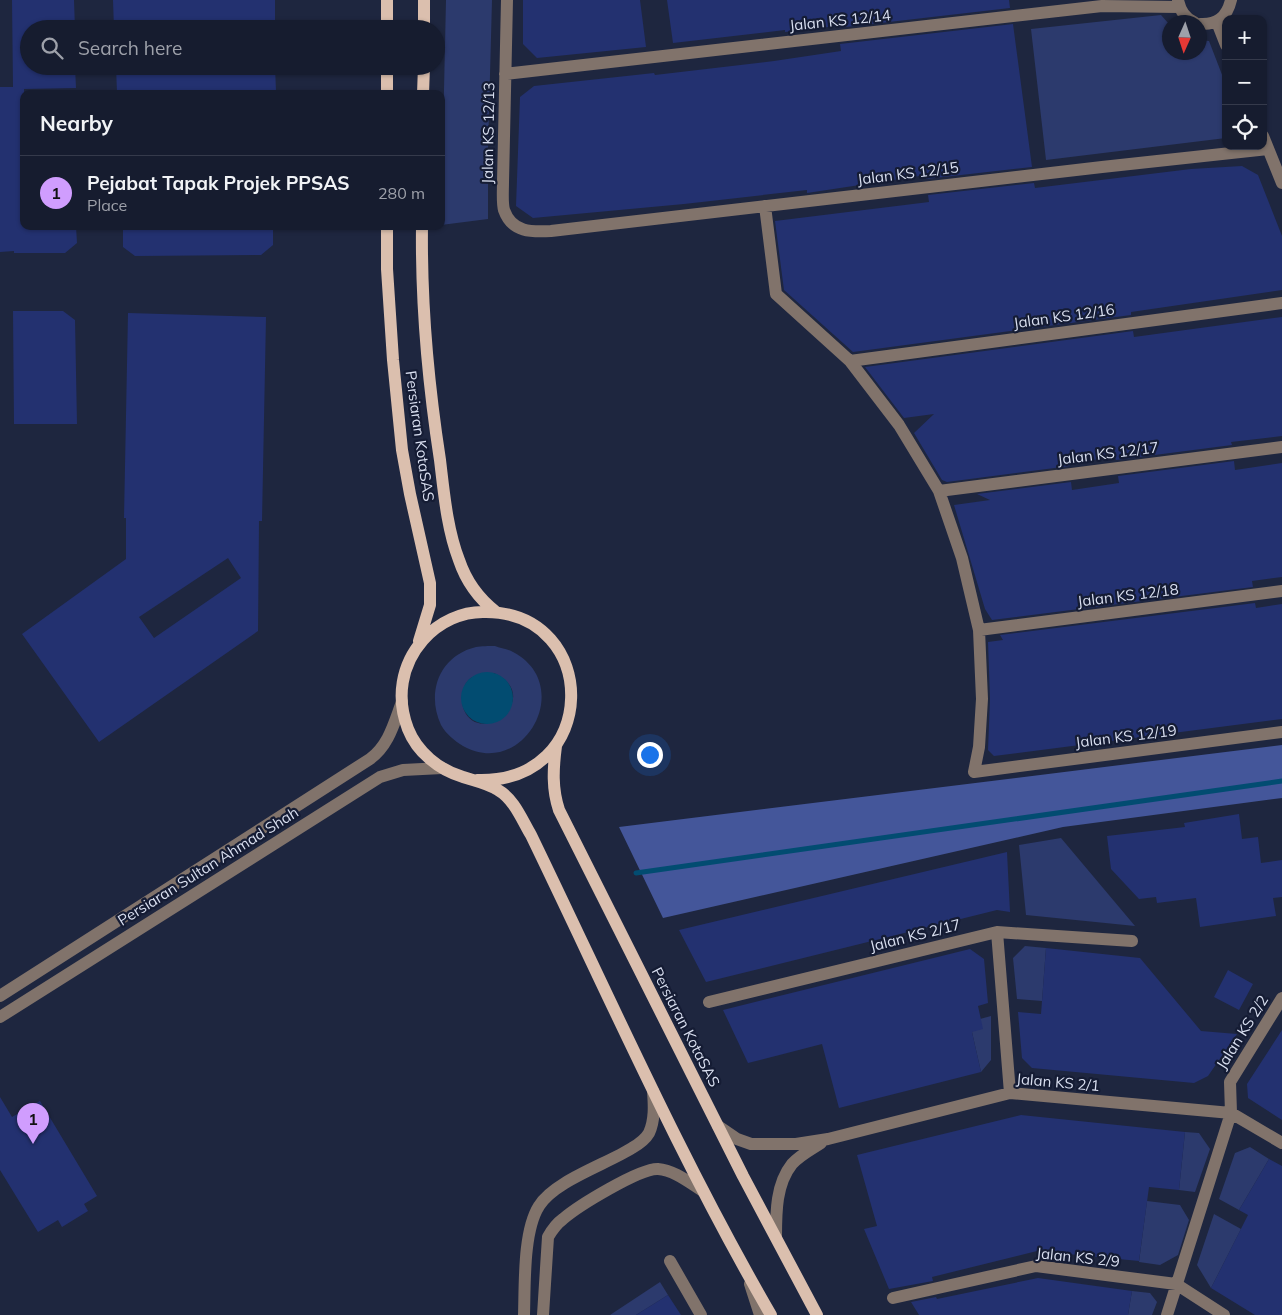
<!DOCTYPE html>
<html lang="en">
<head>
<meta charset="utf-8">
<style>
  :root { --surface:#161c2f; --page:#23293b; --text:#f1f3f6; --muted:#9ea1aa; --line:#353a4b; --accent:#d09dfe }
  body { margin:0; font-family:Mulish,sans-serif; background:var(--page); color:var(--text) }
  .controls { position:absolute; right:15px; top:15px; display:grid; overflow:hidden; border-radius:10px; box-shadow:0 1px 4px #0004 }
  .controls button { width:45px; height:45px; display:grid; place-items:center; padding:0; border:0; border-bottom:1px solid var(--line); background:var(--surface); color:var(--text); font:25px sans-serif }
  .compass { position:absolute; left:1162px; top:15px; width:45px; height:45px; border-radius:50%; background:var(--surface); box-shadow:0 1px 4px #0004; rotate:183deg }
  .you { position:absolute; left:649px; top:754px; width:18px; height:18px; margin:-12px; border:4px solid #fff; border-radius:50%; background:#1a73e8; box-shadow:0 0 0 8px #1a73e833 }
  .badge { display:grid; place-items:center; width:32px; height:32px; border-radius:50%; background:var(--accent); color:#111; font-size:16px; font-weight:700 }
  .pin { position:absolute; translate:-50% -41px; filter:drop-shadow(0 1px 2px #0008) }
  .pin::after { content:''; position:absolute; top:26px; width:18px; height:15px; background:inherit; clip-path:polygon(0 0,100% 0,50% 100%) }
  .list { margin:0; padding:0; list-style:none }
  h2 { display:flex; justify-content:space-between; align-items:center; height:65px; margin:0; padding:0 20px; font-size:21px }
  h2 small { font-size:16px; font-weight:400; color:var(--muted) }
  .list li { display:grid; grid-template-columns:32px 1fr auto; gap:15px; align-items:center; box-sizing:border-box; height:75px; padding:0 20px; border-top:1px solid var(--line) }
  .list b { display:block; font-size:19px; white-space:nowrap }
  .list p { margin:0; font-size:16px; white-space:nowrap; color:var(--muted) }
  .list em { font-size:16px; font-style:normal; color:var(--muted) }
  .icon { flex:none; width:28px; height:28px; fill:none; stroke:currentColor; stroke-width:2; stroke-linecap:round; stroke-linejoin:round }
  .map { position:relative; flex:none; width:1282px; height:1315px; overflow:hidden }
  .search { position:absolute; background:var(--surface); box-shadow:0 1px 4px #0004; left:20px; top:20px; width:425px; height:55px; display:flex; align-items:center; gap:12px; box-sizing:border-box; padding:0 18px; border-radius:28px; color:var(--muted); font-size:19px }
  .panel { position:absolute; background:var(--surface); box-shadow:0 1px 4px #0004; left:20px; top:90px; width:425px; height:140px; border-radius:10px }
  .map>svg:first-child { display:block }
  .green { fill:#2c3a6d; fill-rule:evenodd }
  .forest { fill:#44569a }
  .water { fill:#024c71 }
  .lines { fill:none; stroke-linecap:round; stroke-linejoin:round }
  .stream { stroke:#024c71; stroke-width:5 }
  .building { fill:#233170; fill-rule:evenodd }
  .minor { stroke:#81736b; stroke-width:12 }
  .major { stroke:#dbbfae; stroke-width:12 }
  .labels { text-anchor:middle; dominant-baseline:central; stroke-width:4.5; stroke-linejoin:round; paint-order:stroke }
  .street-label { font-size:15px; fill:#d9dff0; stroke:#151c34 }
</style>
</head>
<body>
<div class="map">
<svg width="1282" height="1315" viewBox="0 0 1282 1315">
  <rect width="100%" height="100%" fill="#1e263f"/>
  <!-- green -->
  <path class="green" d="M 446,0 L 492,0 L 488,149 L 488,219 L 441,225 Z
    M 1161,15 L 1169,24 L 1170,52 L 1200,52 L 1200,40 L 1209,41 L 1226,85 L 1226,138 L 1046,160 L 1031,29 Z
    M 495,646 C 500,648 508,649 513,652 C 576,685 524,780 463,746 C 455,741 446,734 441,725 C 426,693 439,656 476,647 C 481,646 489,646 495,646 ZM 494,673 C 545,697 480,748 464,710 C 459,697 463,678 478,675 C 483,674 489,674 494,673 Z
    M 1061,838 L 1135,926 L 1026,915 L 1019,845 Z
    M 1025,946 L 1046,948 L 1042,1001 L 1017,999 L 1013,958 Z
    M 991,1016 L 991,1060 L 981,1072 L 972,1032 L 980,1019 Z
    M 1185,1132 L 1199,1133 L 1210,1149 L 1195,1192 L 1179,1190 Z
    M 1250,1147 L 1269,1159 L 1239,1210 L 1219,1199 L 1235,1153 Z
    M 1147,1201 L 1180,1205 L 1189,1220 L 1178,1255 L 1160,1265 L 1139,1262 Z
    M 1214,1214 L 1241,1229 L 1211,1288 L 1197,1265 Z
    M 660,1282 L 668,1295 L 636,1315 L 610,1315 Z
    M 1132,1291 L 1150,1293 L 1157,1302 L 1152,1315 L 1128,1315 Z"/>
  <!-- forest -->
  <path class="forest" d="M 1282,745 L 1282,798 L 1063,827 L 663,918 L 619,827 Z"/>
  <!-- water -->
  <path class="water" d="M461 698a26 26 0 1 1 52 0a26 26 0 1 1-52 0Z"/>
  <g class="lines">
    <!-- stream -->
    <path class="stream" d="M 636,873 L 1282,781"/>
  </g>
  <!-- building -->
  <path class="building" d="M 12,0 L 74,0 L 75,29 L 29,29 L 29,66 L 75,66 L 76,88 L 24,89 L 24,226 L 76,226 L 77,243 L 65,253 L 14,253 L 14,251 L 0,252 L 0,87 L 13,87 Z
    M 113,0 L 275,0 L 275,29 L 114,29 Z
    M 523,0 L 640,0 L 646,47 L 537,58 L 523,44 Z
    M 667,0 L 1009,0 L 1010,8 L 837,28 L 837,26 L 785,32 L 785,30 L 673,43 Z
    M 1013,24 L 1032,167 L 926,179 L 926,175 L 807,193 L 807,190 L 684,204 L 533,218 L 516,206 L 520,97 L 534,86 L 654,73 L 655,75 L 774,61 L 841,51 L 840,44 Z
    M 116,66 L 275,66 L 276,91 L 117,93 Z
    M 1242,166 L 1258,175 L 1282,236 L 1282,290 L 1131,312 L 1131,315 L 853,352 L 784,290 L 775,221 L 929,202 L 928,195 L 1034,183 L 1035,188 L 1191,169 Z
    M 123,226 L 273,226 L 273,245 L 261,255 L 135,256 L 123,247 Z
    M 13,311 L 63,311 L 75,320 L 77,424 L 14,424 Z
    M 128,313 L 266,317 L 262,521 L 259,521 L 258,631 L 99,742 L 22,634 L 126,559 L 126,518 L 124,518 ZM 228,558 L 241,578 L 154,638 L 139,617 Z
    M 1282,317 L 1282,436 L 1231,442 L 1232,445 L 1116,460 L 1115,457 L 1069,463 L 1070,466 L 947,482 L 942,480 L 914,433 L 934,414 L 904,418 L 865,367 L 1133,331 L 1134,337 Z
    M 1234,461 L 1235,470 L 1282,463 L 1282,577 L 1252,581 L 1253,587 L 992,620 L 985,609 L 954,505 L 990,500 L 977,494 L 1071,482 L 1072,490 L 1119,483 L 1118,476 Z
    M 1255,603 L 1256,608 L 1282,604 L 1282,719 L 994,756 L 988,750 L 990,699 L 988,642 L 1003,640 L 1000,635 Z
    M 1239,814 L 1242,839 L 1258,837 L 1261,863 L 1282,860 L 1282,897 L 1273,898 L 1276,916 L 1200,927 L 1196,898 L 1157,903 L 1156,897 L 1139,899 L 1111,869 L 1107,836 L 1185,827 L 1184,823 Z
    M 1007,852 L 1010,912 L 997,910 L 706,982 L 679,930 Z
    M 1046,948 L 1140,958 L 1201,1031 L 1237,1034 L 1208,1076 L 1194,1083 L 1032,1068 L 1022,1058 L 1018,1012 L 1041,1014 Z
    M 970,949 L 984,959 L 988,1003 L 978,1006 L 983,1029 L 972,1032 L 981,1072 L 839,1108 L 822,1044 L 748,1063 L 723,1010 Z
    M 1228,970 L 1253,984 L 1239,1010 L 1214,997 Z
    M 1282,1030 L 1282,1120 L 1248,1098 L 1247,1084 Z
    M 0,1097 L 12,1117 L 40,1101 L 97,1196 L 84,1204 L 88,1211 L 62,1227 L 58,1220 L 38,1232 L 0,1170 Z
    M 1021,1115 L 1185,1132 L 1179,1190 L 1149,1187 L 1139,1261 L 1037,1251 L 932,1277 L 933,1281 L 889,1289 L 864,1229 L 877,1226 L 857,1155 Z
    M 1269,1159 L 1282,1166 L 1282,1315 L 1255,1315 L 1211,1288 L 1248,1215 L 1239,1210 Z
    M 1038,1278 L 1132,1291 L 1128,1315 L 919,1315 L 911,1302 L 936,1297 L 937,1299 Z
    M 668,1295 L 681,1315 L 636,1315 Z"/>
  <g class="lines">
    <!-- minor -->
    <path class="minor" d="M 507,0 L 503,182 C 503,191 502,203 504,210 C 512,233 532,232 551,231 L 1102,167 L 1268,149
      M 1178,0 C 1180,10 1184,18 1194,22
      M 1217,22 L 1226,45
      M 1200,24 C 1217,25 1227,17 1231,0
      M 505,74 L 1102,6 L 1179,7
      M 1263,136 L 1282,183
      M 765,206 L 776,294 L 850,361 L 899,425 L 939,491 L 962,558 L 979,630 L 982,699 L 979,747 L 974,772 L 1282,732
      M 850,361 L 1282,303
      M 939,491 L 1282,447
      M 979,630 L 1282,591
      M 997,932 L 1010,1093
      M 0,996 L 370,759 C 389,745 394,723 402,702
      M 709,1002 L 997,932 L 1132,941
      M 0,1017 L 380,777 L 403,770 L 442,768
      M 718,1126 L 737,1139 L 751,1144 L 796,1144 L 828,1139 L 1010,1093 L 1231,1113 L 1282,1143
      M 776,1237 C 776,1212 776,1184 792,1164 C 800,1155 812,1149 821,1143
      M 670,1261 L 701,1315
      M 750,1284 L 760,1315
      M 893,1298 L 1036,1266 L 1176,1284 L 1224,1315
      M 524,1315 C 525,1285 523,1231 539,1206 C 554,1181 607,1164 632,1148 C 639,1144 645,1140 649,1133 C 655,1120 654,1105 653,1091
      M 543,1315 L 548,1237 C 552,1230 556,1224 563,1219 C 578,1206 640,1168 658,1169 C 674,1170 690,1183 703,1191
      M 1167,1315 L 1231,1113 L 1230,1082 L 1282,998"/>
    <!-- major -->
    <path class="major" d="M 387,0 L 387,29
      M 424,29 L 424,0
      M 387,66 L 387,94
      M 423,94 L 424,66
      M 387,226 L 387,269 L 393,360 L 402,450 L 410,494 L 430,583 L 430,605 L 419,641
      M 422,226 C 421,305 428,382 440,460 C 444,493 447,529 459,560 C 466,581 478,598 496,612
      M 556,746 C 553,769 552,789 559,810 L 743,1176 L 817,1315
      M 477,780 C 601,784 601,613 486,612 C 462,611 439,622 423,640 C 401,665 396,698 408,729 C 417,752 439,770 463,777 C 475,781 487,783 498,790 C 514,799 522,820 531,835 C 609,996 681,1160 771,1315"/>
  </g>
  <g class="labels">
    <!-- street labels -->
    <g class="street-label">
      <text transform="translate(840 20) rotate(-6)">Jalan KS 12/14</text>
      <text transform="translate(488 133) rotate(-89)">Jalan KS 12/13</text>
      <text transform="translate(908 173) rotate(-7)">Jalan KS 12/15</text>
      <text transform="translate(1064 316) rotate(-8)">Jalan KS 12/16</text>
      <text transform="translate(420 436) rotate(82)">Persiaran KotaSAS</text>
      <text transform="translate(1108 453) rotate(-7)">Jalan KS 12/17</text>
      <text transform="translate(1128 595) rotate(-7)">Jalan KS 12/18</text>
      <text transform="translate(1126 736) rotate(-7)">Jalan KS 12/19</text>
      <text transform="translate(208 866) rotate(-32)">Persiaran Sultan Ahmad Shah</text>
      <text transform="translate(915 935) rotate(-14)">Jalan KS 2/17</text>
      <text transform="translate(686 1027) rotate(63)">Persiaran KotaSAS</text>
      <text transform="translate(1242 1032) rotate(-58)">Jalan KS 2/2</text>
      <text transform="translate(1058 1082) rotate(5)">Jalan KS 2/1</text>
      <text transform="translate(1078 1257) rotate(6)">Jalan KS 2/9</text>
    </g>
  </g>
</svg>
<div class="controls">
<button>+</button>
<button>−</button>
<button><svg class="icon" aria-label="locate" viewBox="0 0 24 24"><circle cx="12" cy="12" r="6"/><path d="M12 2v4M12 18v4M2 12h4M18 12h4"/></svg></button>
</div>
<svg class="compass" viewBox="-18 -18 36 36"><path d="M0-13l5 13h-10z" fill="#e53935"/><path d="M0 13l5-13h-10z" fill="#9ea1aa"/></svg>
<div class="you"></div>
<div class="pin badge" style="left:33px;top:1144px">1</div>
<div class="search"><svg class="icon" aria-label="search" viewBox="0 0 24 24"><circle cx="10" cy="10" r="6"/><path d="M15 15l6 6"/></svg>Search here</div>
<section class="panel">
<h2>Nearby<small></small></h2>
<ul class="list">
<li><span class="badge">1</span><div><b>Pejabat Tapak Projek PPSAS</b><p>Place</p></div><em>280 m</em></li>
</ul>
</section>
</div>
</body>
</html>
